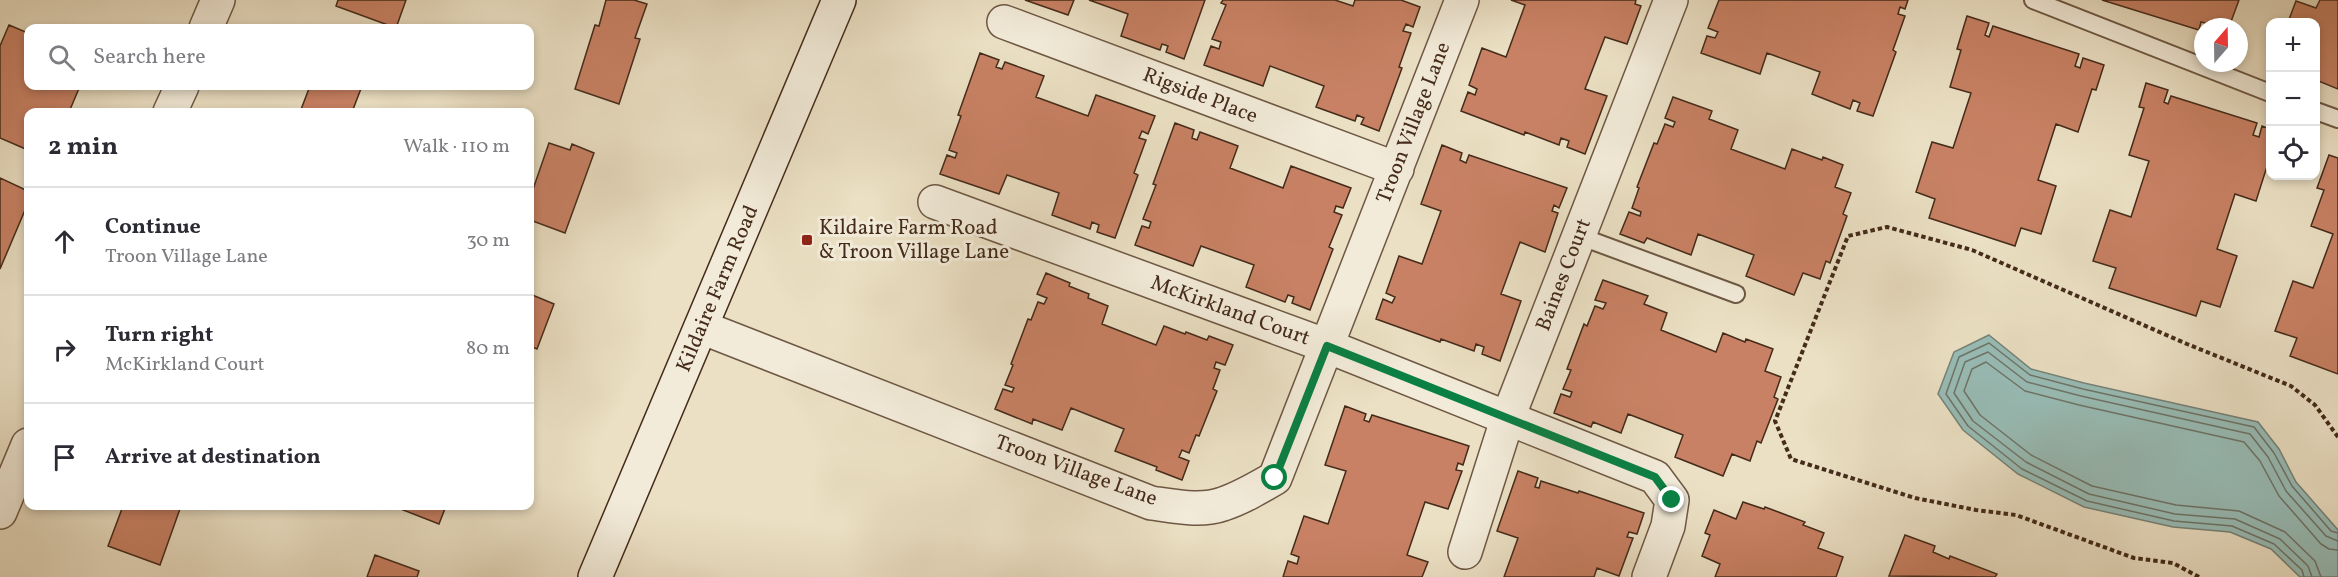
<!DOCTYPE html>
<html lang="en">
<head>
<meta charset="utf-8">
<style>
  :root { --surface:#fff; --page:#f2f2f3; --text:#2b2b33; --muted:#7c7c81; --line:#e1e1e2 }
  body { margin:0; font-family:Vollkorn,serif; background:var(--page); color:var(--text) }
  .controls { position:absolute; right:18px; top:18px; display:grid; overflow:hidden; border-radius:12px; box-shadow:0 3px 9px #0003 }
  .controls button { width:54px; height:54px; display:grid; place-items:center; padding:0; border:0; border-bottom:2px solid var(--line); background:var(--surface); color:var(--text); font:30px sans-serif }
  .compass { position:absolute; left:2194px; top:18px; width:54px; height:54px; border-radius:50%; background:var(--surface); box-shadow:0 3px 9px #0003; rotate:20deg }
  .stop { position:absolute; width:18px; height:18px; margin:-14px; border:4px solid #0b8043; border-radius:50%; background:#fff }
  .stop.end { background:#0b8043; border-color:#fff; box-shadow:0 2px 6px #0008 }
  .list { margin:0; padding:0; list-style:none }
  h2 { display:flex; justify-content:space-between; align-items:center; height:78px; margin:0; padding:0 24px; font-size:26px }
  h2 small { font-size:20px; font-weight:400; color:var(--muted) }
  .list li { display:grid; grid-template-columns:39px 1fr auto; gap:18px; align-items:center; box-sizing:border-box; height:108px; padding:0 24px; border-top:2px solid var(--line) }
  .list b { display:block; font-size:22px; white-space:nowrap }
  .list p { margin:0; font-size:20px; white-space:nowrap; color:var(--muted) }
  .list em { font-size:20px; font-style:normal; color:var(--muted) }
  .icon { flex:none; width:33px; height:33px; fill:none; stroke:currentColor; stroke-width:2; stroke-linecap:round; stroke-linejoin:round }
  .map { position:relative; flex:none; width:2338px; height:577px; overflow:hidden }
  .search { position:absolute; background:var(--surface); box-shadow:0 3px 9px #0003; left:24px; top:24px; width:510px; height:66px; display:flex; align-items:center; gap:15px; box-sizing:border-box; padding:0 21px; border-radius:12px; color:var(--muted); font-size:22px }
  .panel { position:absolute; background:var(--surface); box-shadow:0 3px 9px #0003; left:24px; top:108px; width:510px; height:402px; border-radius:12px }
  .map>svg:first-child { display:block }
  .water { fill:#98bdb7; stroke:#768378; stroke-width:1.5 }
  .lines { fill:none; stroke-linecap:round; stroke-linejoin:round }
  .shore { stroke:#6e7468; stroke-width:1.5 }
  .building { fill:#c88164; stroke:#442b1a; stroke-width:1.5 }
  .lane-casing { stroke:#6e5844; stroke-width:20 }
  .street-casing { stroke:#6e5844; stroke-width:36 }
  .secondary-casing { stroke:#442b1a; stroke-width:36 }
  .path { stroke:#442b1a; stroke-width:4; stroke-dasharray:4.5 3; stroke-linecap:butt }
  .lane { stroke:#f2ebd9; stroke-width:16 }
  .street { stroke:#f2ebd9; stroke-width:33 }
  .secondary { stroke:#f2ebd9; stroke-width:33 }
  .route { stroke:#0b8043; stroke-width:8 }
  .poi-dot { fill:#8f2418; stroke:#f2ebd9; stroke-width:2 }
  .labels { text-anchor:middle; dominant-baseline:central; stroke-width:6; stroke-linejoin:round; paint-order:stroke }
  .street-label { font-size:21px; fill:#442b1a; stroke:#f2ebd9 }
  .poi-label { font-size:21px; fill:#442b1a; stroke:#f2ebd9; text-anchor:start }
</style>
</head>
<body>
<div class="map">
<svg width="2338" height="577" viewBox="0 0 2338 577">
  <rect width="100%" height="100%" fill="#ebe0c4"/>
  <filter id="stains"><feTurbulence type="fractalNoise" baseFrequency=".00333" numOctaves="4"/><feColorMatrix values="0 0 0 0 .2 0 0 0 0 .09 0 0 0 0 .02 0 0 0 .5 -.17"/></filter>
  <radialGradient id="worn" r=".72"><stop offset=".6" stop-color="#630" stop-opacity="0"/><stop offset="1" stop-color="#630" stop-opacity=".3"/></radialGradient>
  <!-- water -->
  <path class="water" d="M 1989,335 L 2031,369 L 2084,383 L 2258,422 L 2279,449 L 2296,482 L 2338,530 L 2338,577 L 2300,577 L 2271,549 L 2230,532 L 2173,527 L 2084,507 L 2018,474 L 1963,430 L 1938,394 L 1954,352 Z"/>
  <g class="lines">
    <!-- shore -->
    <path class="shore" d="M 2304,577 L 2302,570 L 2274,544 L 2232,526 L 2174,521 L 2087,501 L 2022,469 L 1968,426 L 1946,394 L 1959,357 L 1989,343 L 2030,375 L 2083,389 L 2254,427 L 2274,453 L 2292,486 L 2331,531 L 2338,533
      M 2312,577 L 2308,566 L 2280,539 L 2235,519 L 2175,514 L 2089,494 L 2026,462 L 1973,421 L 1954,393 L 1965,362 L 1988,352 L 2027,382 L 2081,396 L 2250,434 L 2268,457 L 2286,491 L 2326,536 L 2338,541
      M 2321,577 L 2315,561 L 2285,532 L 2239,511 L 2176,505 L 2092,486 L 2031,455 L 1980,415 L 1964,391 L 1972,369 L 1986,362 L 2025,391 L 2079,405 L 2244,442 L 2260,461 L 2279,496 L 2321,544 L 2329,549 L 2338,550"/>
  </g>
  <!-- building -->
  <path class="building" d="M 338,0 L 406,0 L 396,28 L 336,6 Z
    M 606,0 L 634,0 L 647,4 L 635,38 L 640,39 L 619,104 L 575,89 L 595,25 L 599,26 Z
    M 1025,0 L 1074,0 L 1068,15 Z
    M 1089,0 L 1205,0 L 1184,59 L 1166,52 L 1168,46 L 1162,44 L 1160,50 L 1121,36 L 1128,14 Z
    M 1223,0 L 1335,0 L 1353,6 L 1355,0 L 1401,0 L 1420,7 L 1413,27 L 1406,24 L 1403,31 L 1411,33 L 1399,67 L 1402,68 L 1379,131 L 1361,124 L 1364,118 L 1357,115 L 1355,121 L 1316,107 L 1324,86 L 1270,66 L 1263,86 L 1204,65 L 1211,46 L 1219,49 L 1221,42 L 1212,39 L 1226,5 L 1221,3 Z
    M 1511,0 L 1636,0 L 1635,4 L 1641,6 L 1627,44 L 1605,37 L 1585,89 L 1607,96 L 1585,154 L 1567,147 L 1569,141 L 1561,138 L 1559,145 L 1525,132 L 1524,135 L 1461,111 L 1468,92 L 1475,95 L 1477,89 L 1469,85 L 1482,48 L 1506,57 L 1525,5 Z
    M 1719,0 L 1908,0 L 1905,9 L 1900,7 L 1898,14 L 1905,16 L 1893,50 L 1896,52 L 1873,116 L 1857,111 L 1860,103 L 1853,100 L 1850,109 L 1812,94 L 1820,72 L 1767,53 L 1760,74 L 1701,53 L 1707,36 L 1715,38 L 1718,32 L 1708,28 Z
    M 2102,0 L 2239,0 L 2229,27 L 2208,27 L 2209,24 L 2201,22 L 2199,30 Z
    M 2320,0 L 2338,0 L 2338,89 L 2316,80 L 2316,22 L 2288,22 L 2296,1 L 2316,8 Z
    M 1967,16 L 1989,23 L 1985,35 L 1989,37 L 1993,26 L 2079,54 L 2075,66 L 2080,68 L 2083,58 L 2104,65 L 2096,90 L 2092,89 L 2078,132 L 2056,124 L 2038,180 L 2056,186 L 2041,234 L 2021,228 L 2015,246 L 1929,218 L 1935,199 L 1916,192 L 1932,142 L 1953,148 L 1971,93 L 1950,87 L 1961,50 L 1957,49 Z
    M 9,25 L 28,33 L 28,86 L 80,86 L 69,112 L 28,112 L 28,150 L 0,138 L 0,46 Z
    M 980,53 L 999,60 L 996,67 L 1002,69 L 1005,62 L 1044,76 L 1036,97 L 1088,116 L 1096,95 L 1155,116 L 1148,134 L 1142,131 L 1139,138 L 1146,140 L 1134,173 L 1138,175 L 1115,238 L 1097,232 L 1099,225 L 1092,222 L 1090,229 L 1052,215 L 1059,193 L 1007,175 L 999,194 L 940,174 L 947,155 L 955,158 L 957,153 L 949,150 L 961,116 L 958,115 Z
    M 2146,83 L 2168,90 L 2164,102 L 2168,104 L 2171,96 L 2257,123 L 2253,135 L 2259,137 L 2262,126 L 2270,129 L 2270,157 L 2256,201 L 2235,194 L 2217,249 L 2237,256 L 2220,307 L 2201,301 L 2196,316 L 2109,288 L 2116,268 L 2093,261 L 2110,210 L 2131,217 L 2149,161 L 2129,155 L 2144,108 L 2139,107 Z
    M 310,86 L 362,86 L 352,112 L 300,112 Z
    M 1673,97 L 1712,111 L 1709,119 L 1738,130 L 1731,149 L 1785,169 L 1792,149 L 1822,160 L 1823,157 L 1843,165 L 1835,187 L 1851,193 L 1843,214 L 1847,216 L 1830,263 L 1826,261 L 1820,279 L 1803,273 L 1794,295 L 1746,276 L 1754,255 L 1698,234 L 1691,255 L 1647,238 L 1644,243 L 1620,234 L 1629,212 L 1640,216 L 1641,212 L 1632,208 L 1639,188 L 1637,187 L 1654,143 L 1657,144 L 1665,124 L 1673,127 L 1675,122 L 1665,118 Z
    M 1175,123 L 1194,130 L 1192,138 L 1197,140 L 1200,132 L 1238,146 L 1230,168 L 1283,188 L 1291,166 L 1351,188 L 1343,208 L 1336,206 L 1334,212 L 1342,215 L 1329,247 L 1333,249 L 1310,310 L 1292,303 L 1294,297 L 1288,295 L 1285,302 L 1246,287 L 1254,265 L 1201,246 L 1193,266 L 1135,245 L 1142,226 L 1149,228 L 1151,222 L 1143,219 L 1156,185 L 1153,184 Z
    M 549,143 L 570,150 L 572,144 L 594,153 L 565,233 L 530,220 L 530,198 Z
    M 1442,145 L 1462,153 L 1460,160 L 1466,163 L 1469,155 L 1567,188 L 1559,208 L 1554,205 L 1552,211 L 1558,213 L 1545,252 L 1520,242 L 1501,294 L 1521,301 L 1500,361 L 1482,354 L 1484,347 L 1476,344 L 1474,351 L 1441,339 L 1440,342 L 1376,319 L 1383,299 L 1392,303 L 1395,297 L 1386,293 L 1399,256 L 1422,264 L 1441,211 L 1421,204 Z
    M 2329,155 L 2338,158 L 2338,374 L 2290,356 L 2297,338 L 2275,331 L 2293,281 L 2313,288 L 2333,234 L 2311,226 L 2324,190 L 2317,188 Z
    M 0,178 L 28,191 L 28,203 L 0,269 Z
    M 1046,273 L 1070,283 L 1069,286 L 1089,294 L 1088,298 L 1108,306 L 1102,324 L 1156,345 L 1164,326 L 1185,334 L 1186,332 L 1207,340 L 1209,336 L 1233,345 L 1225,365 L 1216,362 L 1214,368 L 1220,370 L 1213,389 L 1217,391 L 1199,436 L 1196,435 L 1189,453 L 1182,450 L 1179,457 L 1189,461 L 1182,480 L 1156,470 L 1157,467 L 1115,451 L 1124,429 L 1071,408 L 1062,430 L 1033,419 L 1032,424 L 995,409 L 1003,389 L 1012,392 L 1014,388 L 1005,385 L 1013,365 L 1011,364 L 1028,319 L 1031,320 L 1038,302 L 1044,304 L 1047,298 L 1037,294 Z
    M 1603,280 L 1648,296 L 1644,304 L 1667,313 L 1661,330 L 1716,352 L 1723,333 L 1745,342 L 1746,339 L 1773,349 L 1765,371 L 1781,377 L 1774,397 L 1778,399 L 1761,443 L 1757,441 L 1750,461 L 1732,454 L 1723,476 L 1675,457 L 1683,435 L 1628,414 L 1621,433 L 1593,422 L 1591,427 L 1554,413 L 1561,394 L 1570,397 L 1572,392 L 1563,389 L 1571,370 L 1567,369 L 1584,324 L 1587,326 L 1595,306 L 1603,309 L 1606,303 L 1595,300 Z
    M 530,294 L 554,304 L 537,349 L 530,346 Z
    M 1345,406 L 1366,414 L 1364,420 L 1369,422 L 1372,415 L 1469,446 L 1463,465 L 1458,463 L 1456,470 L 1462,471 L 1448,509 L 1425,502 L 1407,555 L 1428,562 L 1422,577 L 1283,577 L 1288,561 L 1297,564 L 1299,557 L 1291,554 L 1304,516 L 1328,524 L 1346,471 L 1325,465 Z
    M 1518,471 L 1538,478 L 1535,487 L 1539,488 L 1541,481 L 1578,493 L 1579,491 L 1644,513 L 1637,534 L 1629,532 L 1627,537 L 1633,538 L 1619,576 L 1597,568 L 1594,577 L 1504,577 L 1518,538 L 1497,531 Z
    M 1743,502 L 1764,509 L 1765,507 L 1805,522 L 1803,525 L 1824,533 L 1818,548 L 1843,557 L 1836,577 L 1715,577 L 1720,564 L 1702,556 L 1710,535 L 1705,533 L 1714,510 L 1736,519 Z
    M 123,506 L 181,506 L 160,565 L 108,546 Z
    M 393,506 L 446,506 L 439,524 Z
    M 1905,535 L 1935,546 L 1933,552 L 1949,559 L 1950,556 L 1997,574 L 1995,577 L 1889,576 Z
    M 375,555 L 419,571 L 417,577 L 367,577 Z"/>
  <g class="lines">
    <!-- lane casing -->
    <g class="lane-casing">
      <path id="lane" d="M 2033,0 L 2270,93
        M 2316,111 L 2338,119
        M 1579,236 L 1736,294"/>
    </g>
    <!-- street casing -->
    <g class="street-casing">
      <path id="street" d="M 1004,22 L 1397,169
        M 206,28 L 218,0
        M 170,112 L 182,86
        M 935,202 L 1327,346 L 1655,477 L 1672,500 L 1668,526 L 1649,577
        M 701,327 L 1151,503 C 1174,506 1201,512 1223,504 C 1241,498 1258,488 1275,478 L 1462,0
        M 0,512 L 28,445
        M 1465,552 L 1507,420 L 1671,0"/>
    </g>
    <!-- secondary casing -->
    <g class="secondary-casing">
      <path id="secondary" d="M 595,577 L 839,0"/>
    </g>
    <!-- path -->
    <path class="path" d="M 2199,577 L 2173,563 L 2134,558 L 2016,515 L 1976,510 L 1915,498 L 1791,459 L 1775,421 L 1848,236 L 1887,227 L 1972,250 L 2187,344 L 2291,386 L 2315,405 L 2338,437"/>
    <!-- lane -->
    <use href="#lane" class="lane"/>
    <!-- street -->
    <use href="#street" class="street"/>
    <!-- secondary -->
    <use href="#secondary" class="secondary"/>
  </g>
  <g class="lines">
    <!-- route -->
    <path class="route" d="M 1275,478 L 1327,346 L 1655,477 L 1672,500"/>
  </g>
  <!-- markers -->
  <rect class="poi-dot" x="801" y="234" width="12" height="12" rx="3"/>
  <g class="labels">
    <!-- street labels -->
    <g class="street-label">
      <text transform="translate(1200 96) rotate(21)">Rigside Place</text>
      <text transform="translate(1414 123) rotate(-69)">Troon Village Lane</text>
      <text transform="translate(1564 275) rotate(-69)">Baines Court</text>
      <text transform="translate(718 289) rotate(-67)">Kildaire Farm Road</text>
      <text transform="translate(1230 311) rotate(20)">McKirkland Court</text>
      <text transform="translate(1076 471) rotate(20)">Troon Village Lane</text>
    </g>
    <!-- poi labels -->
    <g class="poi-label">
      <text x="819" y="228">Kildaire Farm Road<tspan x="819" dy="24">&amp; Troon Village Lane</tspan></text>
    </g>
  </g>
  <rect width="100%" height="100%" filter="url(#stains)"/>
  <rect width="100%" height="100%" fill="url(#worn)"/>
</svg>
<div class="controls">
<button>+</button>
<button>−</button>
<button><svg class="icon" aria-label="locate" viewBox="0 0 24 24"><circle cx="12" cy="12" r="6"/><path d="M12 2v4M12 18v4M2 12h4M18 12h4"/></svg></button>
</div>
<svg class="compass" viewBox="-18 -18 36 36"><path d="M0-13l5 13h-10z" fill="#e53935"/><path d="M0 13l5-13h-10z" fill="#7c7c81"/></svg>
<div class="stop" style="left:1275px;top:478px"></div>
<div class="stop end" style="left:1672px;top:500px"></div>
<div class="search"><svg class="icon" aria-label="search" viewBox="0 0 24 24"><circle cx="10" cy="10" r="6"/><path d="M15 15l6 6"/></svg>Search here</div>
<section class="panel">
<h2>2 min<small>Walk · 110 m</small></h2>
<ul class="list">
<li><svg class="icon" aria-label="ahead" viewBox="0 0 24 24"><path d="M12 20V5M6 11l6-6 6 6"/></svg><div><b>Continue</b><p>Troon Village Lane</p></div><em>30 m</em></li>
<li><svg class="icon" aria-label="right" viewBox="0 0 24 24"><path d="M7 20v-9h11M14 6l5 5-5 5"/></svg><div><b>Turn right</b><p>McKirkland Court</p></div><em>80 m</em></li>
<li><svg class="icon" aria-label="arrive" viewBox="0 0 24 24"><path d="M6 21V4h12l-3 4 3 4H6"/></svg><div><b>Arrive at destination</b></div></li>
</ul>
</section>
</div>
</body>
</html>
